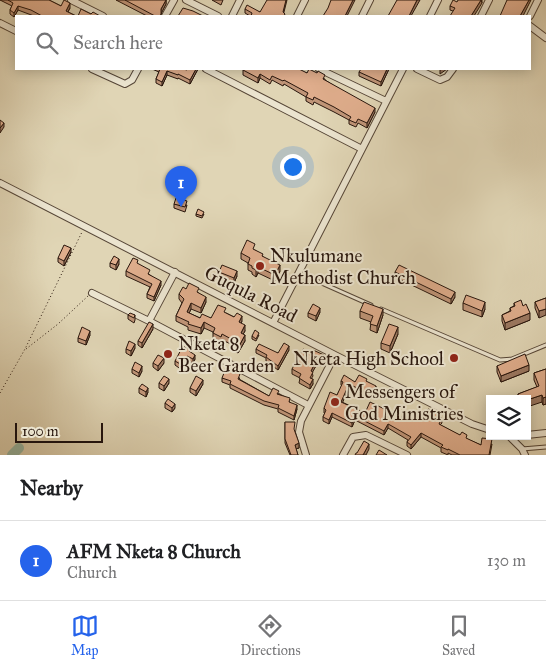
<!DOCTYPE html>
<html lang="en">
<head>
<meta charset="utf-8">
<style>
  :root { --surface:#fff; --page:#f2f2f2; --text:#202124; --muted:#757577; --line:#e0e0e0; --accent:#2563eb }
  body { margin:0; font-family:"IM FELL Great Primer",serif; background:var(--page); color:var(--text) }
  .controls { position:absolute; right:15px; bottom:15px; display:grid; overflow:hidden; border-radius:0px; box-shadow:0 2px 12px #0003 }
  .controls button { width:45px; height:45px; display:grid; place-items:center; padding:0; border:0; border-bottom:1px solid var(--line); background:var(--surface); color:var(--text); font:25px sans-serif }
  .scale { position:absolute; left:15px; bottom:12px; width:88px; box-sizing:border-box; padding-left:5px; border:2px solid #28160d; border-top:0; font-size:14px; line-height:18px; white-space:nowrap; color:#28160d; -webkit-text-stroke:4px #ebe4cf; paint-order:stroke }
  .you { position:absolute; left:292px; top:166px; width:18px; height:18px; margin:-12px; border:4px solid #fff; border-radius:50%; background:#1a73e8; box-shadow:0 0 0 8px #1a73e833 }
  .badge { display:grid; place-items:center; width:32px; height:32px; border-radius:50%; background:var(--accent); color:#fff; font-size:16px; font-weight:700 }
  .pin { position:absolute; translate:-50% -41px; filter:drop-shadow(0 1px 2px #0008) }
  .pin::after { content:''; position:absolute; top:26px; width:18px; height:15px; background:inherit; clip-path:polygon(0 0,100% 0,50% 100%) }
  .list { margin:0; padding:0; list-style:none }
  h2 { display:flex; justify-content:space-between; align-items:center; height:65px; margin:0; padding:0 20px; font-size:21px }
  h2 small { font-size:16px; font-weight:400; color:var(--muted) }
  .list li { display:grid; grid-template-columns:32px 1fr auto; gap:15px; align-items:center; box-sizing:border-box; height:80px; padding:0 20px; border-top:1px solid var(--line) }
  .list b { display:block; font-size:19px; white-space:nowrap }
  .list p { margin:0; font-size:16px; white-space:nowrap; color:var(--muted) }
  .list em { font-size:16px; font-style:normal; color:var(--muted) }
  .icon { flex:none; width:28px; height:28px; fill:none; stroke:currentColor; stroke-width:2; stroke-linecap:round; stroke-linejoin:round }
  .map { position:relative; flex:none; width:546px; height:455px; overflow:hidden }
  .search { position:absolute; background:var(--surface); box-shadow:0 2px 12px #0003; left:15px; right:15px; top:15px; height:55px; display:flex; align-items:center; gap:12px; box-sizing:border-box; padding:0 18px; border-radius:0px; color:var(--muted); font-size:19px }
  .sheet { height:145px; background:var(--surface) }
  nav { display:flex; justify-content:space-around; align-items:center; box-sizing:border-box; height:70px; border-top:1px solid var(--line); background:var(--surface); font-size:14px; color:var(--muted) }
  nav a { display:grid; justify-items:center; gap:2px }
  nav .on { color:var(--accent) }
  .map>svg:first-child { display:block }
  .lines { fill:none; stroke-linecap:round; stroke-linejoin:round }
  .river { stroke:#95b9a7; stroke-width:10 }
  .lane-casing { stroke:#564637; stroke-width:5 }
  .street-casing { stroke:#564637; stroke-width:8 }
  .path { stroke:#28160d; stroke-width:1; stroke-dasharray:1 2.5; stroke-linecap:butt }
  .lane { stroke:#ebe4cf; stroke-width:3 }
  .street { stroke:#ebe4cf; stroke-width:6 }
  .wall { fill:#c09578; stroke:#28160d }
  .shaded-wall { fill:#9c7962; stroke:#28160d }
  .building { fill:#dfad8c; stroke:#28160d }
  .poi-dot { fill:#8f2418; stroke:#ebe4cf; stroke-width:2 }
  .labels { text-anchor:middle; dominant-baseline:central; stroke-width:4; stroke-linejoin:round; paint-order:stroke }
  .poi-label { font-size:19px; fill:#28160d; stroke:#ebe4cf; text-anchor:start }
  .street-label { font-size:19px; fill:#28160d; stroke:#ebe4cf }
</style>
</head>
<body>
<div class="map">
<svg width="546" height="455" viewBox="0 0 546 455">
  <rect width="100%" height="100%" fill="#e0d5b5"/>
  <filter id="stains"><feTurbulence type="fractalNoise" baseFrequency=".004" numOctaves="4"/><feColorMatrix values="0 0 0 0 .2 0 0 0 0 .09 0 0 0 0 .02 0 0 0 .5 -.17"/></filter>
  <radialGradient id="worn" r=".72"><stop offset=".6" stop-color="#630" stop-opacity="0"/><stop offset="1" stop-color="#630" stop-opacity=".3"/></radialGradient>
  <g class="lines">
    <!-- river -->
    <path class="river" d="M 12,455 L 19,448"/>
    <!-- lane casing -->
    <g class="lane-casing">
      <path id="lane" d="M 299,273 L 371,305
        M 381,309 L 500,360 L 512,359 L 546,345
        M 522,449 L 546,447"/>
    </g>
    <!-- street casing -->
    <g class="street-casing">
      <path id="street" d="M 71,0 L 103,16
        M 186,0 L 218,16
        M 165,16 L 174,0
        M 232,16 L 240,0
        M 297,16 L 305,0
        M 362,16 L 370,0
        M 430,16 L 438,0
        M 481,16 L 489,0
        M 530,16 L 538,0
        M 0,23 L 16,31
        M 530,26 L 546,38
        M 92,69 L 125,84 L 132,80 L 138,69
        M 206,69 L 362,149
        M 319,69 L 386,101
        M 417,69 L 440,80 L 447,77 L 453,69
        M 0,183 L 335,355 L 472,424 L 490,430
        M 175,272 L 149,321 L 308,405
        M 92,293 L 149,321
        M 273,323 L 403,69
        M 527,435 L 546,433
        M 509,436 L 522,449 L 525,455
        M 306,455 L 299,432 L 301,421 L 335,355
        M 343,455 L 353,437 L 366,435 L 407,455"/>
    </g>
    <!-- path -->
    <path class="path" d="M 26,349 L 58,324 L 88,296
      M 0,393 L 25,349 L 82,232"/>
    <!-- lane -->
    <use href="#lane" class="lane"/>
    <!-- street -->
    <use href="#street" class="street"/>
  </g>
  <!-- wall -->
  <path class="wall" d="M 0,0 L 49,0 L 61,6 L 70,8 L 68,12 L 76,16 L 34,16 L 18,10 L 14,17 L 10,14 L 10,10 L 12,6 Z
    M 116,0 L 166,0 L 166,4 L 161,13 L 161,16 L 147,16 Z
    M 212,0 L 223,0 L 221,5 Z
    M 482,0 L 482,3 L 453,11 L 450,10 L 450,6 Z
    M 245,9 L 260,12 L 284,13 L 285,16 L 250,16 L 245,13 Z
    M 152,69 L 183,69 L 187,70 L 198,69 L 190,84 L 178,78 L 178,79 L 167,75 L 162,86 L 156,83 L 156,79 L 159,72 Z
    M 389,69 L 381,86 L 359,76 L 359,72 Z
    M 243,70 L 307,73 L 325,79 L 325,80 L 375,112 L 367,128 L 358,123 L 356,127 L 349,124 L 349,120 L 334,112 L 314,102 L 313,105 L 306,101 L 306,97 L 284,84 L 283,86 L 272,80 L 270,84 L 260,78 L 258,83 L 243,75 Z
    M 174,204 L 187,205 L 185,212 L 174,208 Z
    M 196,214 L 204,214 L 202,218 L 196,216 Z
    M 255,250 L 280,271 L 275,281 L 258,273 L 256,277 L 252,274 L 252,272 L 248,270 L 248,263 L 241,259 L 241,253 Z
    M 71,252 L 64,266 L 58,262 L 58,258 Z
    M 110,263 L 119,264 L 116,270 L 110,267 Z
    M 138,264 L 161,285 L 154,301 L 147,298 L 147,294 L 150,287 L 126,276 L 126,271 Z
    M 219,272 L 237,276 L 234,283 L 219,277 Z
    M 395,272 L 455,297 L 451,304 L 395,277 Z
    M 186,289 L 199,293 L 206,302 L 201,313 L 191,309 L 189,313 L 200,318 L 211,318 L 226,313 L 242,321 L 241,323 L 245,331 L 243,334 L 245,341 L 238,353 L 231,349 L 231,344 L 222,340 L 221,342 L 213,338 L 213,332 L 204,328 L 201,334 L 188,330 L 188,327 L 176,321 L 176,316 L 182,303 L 179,299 L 179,294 Z
    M 546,298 L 539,318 L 535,308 L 535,302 Z
    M 463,303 L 485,309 L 482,317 L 463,310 Z
    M 514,303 L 530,320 L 505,330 L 502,321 L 502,315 L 510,311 L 510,308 L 514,306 Z
    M 360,311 L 383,315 L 377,333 L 370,330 L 371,322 L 360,318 Z
    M 320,312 L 316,321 L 308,317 L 308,313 Z
    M 128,315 L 135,315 L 135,320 L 134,323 L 128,319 Z
    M 153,329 L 142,348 L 138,345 L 138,341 Z
    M 398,334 L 390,353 L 381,349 L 381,343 Z
    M 90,335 L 86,345 L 78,342 L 78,338 Z
    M 259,335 L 256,341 L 252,339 L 252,336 Z
    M 135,348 L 131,356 L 126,353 L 126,349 Z
    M 256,349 L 278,353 L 289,350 L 278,370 L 266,361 L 266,358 L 256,353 Z
    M 190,352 L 195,359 L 193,363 L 187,360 L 182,370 L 175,365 L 175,361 Z
    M 311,353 L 324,360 L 321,366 L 317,364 L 312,372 L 313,376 L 311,379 L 313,384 L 310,389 L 299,383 L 300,378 L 292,374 L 292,369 Z
    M 153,363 L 164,363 L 158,371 L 153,367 Z
    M 497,366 L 529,371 L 501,382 L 497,372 Z
    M 132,369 L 142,371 L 139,377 L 132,373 Z
    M 546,369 L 546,404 L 543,405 L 542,402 L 527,399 L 518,399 L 518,394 L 537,387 L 534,380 L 534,373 Z
    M 222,378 L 240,378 L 239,379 L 269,396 L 279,394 L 290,402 L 297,409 L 294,420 L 278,412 L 278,409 L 264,405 L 230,388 L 230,385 L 222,382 Z
    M 341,381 L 355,382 L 367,382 L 376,390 L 371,399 L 349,388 L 342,402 L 365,413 L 407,420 L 424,416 L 441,418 L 442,423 L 440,425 L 467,439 L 481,445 L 492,444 L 490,455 L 452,455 L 448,453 L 448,455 L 441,452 L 441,448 L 421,437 L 411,449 L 407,446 L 407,442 L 408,440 L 388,428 L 384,435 L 355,420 L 352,427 L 332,417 L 329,424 L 323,421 L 323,417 L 325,413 L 324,413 L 324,408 L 337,395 L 342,386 L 341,385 Z
    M 159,383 L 169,383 L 164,391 L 159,388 Z
    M 203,384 L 196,396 L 190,392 L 190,388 Z
    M 139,388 L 148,392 L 146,397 L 139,393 Z
    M 165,403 L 175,408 L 172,412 L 165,408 Z
    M 285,422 L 294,430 L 299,448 L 296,449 L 298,455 L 290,455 L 285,443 Z"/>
  <!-- shaded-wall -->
  <path class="shaded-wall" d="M 166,0 L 166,4 L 161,14 L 161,9 Z
    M 286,0 L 287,0 L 283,16 L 283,12 Z
    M 353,0 L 355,0 L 347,16 L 345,16 Z
    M 417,0 L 420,0 L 411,16 L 409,16 Z
    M 481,0 L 482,3 L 474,16 L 471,16 Z
    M 529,0 L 531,0 L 523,16 L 520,16 Z
    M 70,3 L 70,8 L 66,15 L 66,11 Z
    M 18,6 L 18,10 L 14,17 L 14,13 Z
    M 196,69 L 198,69 L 190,84 L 190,80 Z
    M 387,69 L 389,69 L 381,86 L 381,82 Z
    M 442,69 L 447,69 L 440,74 L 440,70 Z
    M 167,71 L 167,75 L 162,86 L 162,82 Z
    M 260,74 L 260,78 L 258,83 L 258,78 Z
    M 375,108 L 375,112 L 367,128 L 367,123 Z
    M 4,123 L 4,127 L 0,133 L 0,128 Z
    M 71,248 L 71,252 L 64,266 L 64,261 Z
    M 119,259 L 119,264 L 116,270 L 116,265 Z
    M 280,265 L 280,271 L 275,281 L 275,275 Z
    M 258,267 L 258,273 L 256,277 L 256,270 Z
    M 237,271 L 237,276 L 234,283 L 234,278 Z
    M 161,281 L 161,285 L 154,301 L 154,297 Z
    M 455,292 L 455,297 L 451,304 L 451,299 Z
    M 206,297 L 206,302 L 201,313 L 201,308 Z
    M 485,302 L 485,309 L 482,317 L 482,311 Z
    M 191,303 L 191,309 L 187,318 L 187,312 Z
    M 320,308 L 320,312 L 316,321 L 316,316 Z
    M 383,309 L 383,315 L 377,333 L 377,326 Z
    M 546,309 L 546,315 L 539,318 L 539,311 Z
    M 530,313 L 530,320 L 505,330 L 505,323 Z
    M 242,316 L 242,321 L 239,328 L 239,322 Z
    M 204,322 L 204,328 L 201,334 L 201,328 Z
    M 153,324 L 153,329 L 142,348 L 142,343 Z
    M 245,325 L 245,331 L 241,338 L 241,333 Z
    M 398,327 L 398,334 L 390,353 L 390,346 Z
    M 90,331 L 90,335 L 86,345 L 86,341 Z
    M 245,335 L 245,341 L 238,353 L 238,348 Z
    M 135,344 L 135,348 L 131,356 L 131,351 Z
    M 289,346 L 289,350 L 278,370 L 278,366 Z
    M 195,355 L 195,359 L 193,363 L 193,359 Z
    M 324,355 L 324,360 L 321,366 L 321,361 Z
    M 187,356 L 187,360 L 182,370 L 182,365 Z
    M 164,358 L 164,363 L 158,371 L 158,366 Z
    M 317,359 L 317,364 L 311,375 L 311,371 Z
    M 529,365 L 529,371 L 501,382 L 501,376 Z
    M 142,366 L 142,371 L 139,377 L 139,373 Z
    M 169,379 L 169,383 L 164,391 L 164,386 Z
    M 313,379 L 313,384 L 310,389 L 310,385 Z
    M 203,380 L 203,384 L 196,396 L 196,391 Z
    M 349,384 L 349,388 L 341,406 L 341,402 Z
    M 376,386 L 376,390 L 371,399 L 371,395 Z
    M 148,388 L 148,392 L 146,397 L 146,392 Z
    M 542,395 L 542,402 L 527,407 L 527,400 Z
    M 546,397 L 546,404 L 543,405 L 543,398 Z
    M 175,404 L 175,408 L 172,412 L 172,408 Z
    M 297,405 L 297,409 L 294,420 L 294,416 Z
    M 332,413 L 332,417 L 329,424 L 329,420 Z
    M 355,416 L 355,420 L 352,427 L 352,423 Z
    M 388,424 L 388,428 L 384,435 L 384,431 Z
    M 421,433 L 421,437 L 411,449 L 411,445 Z
    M 299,443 L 299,448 L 295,449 L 295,445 Z
    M 369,444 L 369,449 L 366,455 L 363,455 Z"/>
  <!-- building -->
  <path class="building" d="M 8,0 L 49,0 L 61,6 L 64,0 L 70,3 L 66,11 L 76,16 L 42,16 L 31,10 L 18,6 L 14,13 L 10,10 L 13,3 Z
    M 125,0 L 166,0 L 161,9 L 161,14 L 160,16 L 155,16 Z
    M 267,0 L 286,0 L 283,12 L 285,14 L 284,16 L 251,16 L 252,13 L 245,9 L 247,5 L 260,12 Z
    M 331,0 L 353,0 L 345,16 L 323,16 L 328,8 Z
    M 397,0 L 417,0 L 409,16 L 388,16 Z
    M 453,0 L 457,2 L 458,0 L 481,0 L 471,16 L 450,16 L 455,8 L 450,6 Z
    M 507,0 L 529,0 L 520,16 L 500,16 Z
    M 183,8 L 193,11 L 203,16 L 178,16 Z
    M 81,9 L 91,14 L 93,12 L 100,16 L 78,16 Z
    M 159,69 L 183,69 L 187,70 L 188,69 L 196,69 L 190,80 L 178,74 L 178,75 L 167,71 L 162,82 L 156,79 L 160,69 Z
    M 243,69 L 299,69 L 307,73 L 309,69 L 317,73 L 318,71 L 325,75 L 323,79 L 375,108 L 367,123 L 358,119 L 356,123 L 349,120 L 351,117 L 334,107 L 314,97 L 313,100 L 306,97 L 308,93 L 284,80 L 283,81 L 272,76 L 270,80 L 260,74 L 258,78 L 243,70 Z
    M 361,69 L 387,69 L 381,82 L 359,72 Z
    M 0,120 L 4,123 L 0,128 Z
    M 176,198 L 187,201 L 185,207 L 174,204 Z
    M 198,209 L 204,212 L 202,216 L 196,214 Z
    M 247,240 L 255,244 L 253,249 L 263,254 L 262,256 L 280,265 L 275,275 L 258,267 L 256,270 L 252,268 L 252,266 L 248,264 L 250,258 L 241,253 Z
    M 64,245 L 71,248 L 64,261 L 58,258 Z
    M 114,256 L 119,259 L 116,265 L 110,263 Z
    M 133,258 L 138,260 L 137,263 L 150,270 L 148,274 L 161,281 L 154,297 L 147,294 L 152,284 L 126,271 Z
    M 222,265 L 237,271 L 234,278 L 219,272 Z
    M 399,265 L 455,292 L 451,299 L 395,272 Z
    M 189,283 L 199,288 L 197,292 L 206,297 L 201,308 L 191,303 L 187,312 L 200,318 L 202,314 L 211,318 L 218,305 L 226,308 L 224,312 L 234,317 L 237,313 L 242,316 L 239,322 L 245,325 L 241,333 L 245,335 L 238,348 L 231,344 L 233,340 L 222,334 L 221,337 L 213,333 L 215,328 L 204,322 L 201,328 L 188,324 L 189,322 L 176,316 L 184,299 L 179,294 L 183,287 L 186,289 Z
    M 466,295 L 485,302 L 482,311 L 463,303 Z
    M 546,298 L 546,309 L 539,311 L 535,302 Z
    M 521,300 L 523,306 L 526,304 L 530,313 L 505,323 L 502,315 L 511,311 L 510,308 L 515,306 L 514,303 Z
    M 364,302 L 383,309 L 377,326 L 370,324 L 373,316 L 360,311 Z
    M 313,304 L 320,308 L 316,316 L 308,313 Z
    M 130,313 L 135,315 L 134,318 L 128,315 Z
    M 149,322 L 153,324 L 142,343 L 138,341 Z
    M 389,324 L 398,327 L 390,346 L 381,343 Z
    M 82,327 L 90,331 L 86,341 L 78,338 Z
    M 255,330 L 259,333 L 256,339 L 252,336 Z
    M 129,341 L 135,344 L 131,351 L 126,349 Z
    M 284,343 L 289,346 L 278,366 L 266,357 L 267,355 L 256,349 L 259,344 L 278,353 Z
    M 183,346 L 190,350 L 189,351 L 195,355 L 193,359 L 187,356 L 182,365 L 175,361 Z
    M 303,349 L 311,353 L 313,350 L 324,355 L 321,361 L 317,359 L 311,371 L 313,372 L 310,378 L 313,379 L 310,385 L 299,378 L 301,374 L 292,369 Z
    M 525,354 L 529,365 L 501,376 L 497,366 Z
    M 158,355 L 164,358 L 158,366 L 153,363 Z
    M 135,362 L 142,366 L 139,373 L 132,369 Z
    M 226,368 L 240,374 L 238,379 L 269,396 L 273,388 L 279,391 L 277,394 L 290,398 L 289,402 L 297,405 L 294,416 L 278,408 L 279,405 L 264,401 L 230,384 L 231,381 L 222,378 Z
    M 546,369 L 546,397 L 543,398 L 542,395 L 527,400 L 527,399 L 519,399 L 518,394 L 539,386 L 534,373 Z
    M 344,375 L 355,382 L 359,375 L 367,379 L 366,381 L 376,386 L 371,395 L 349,384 L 341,402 L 365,413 L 370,402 L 407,420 L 414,410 L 424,416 L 428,409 L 441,413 L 439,417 L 442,418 L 439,424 L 460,435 L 462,432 L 467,435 L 466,438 L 481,445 L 482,438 L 492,439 L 489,455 L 460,455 L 448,449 L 448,450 L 441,447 L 443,445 L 421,433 L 411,445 L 407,442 L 411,437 L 390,425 L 388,424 L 384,431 L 355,416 L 352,423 L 332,413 L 329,420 L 323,417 L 326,410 L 324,408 L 330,392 L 337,395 L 343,382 L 341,381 Z
    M 164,376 L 169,379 L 164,386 L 159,383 Z
    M 196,376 L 203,380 L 196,391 L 190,388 Z
    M 142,384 L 148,388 L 146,392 L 139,388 Z
    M 168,399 L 175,404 L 172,408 L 165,403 Z
    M 285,422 L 295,422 L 294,429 L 299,443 L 295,445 L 298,455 L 291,455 L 285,439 Z
    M 364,441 L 369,444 L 363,455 L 355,455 L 356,453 L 357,453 Z
    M 379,450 L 387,455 L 376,455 Z"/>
  <!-- markers -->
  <g class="poi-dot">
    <circle cx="260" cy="266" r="5"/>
    <circle cx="168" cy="354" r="5"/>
    <circle cx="454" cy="358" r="5"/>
    <circle cx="335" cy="402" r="5"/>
  </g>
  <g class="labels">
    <!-- poi labels -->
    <g class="poi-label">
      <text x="270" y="255">Nkulumane<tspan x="270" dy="22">Methodist Church</tspan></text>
      <text x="178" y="343">Nketa 8<tspan x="178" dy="22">Beer Garden</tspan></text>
      <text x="444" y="358" text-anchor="end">Nketa High School</text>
      <text x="345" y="391">Messengers of<tspan x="345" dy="22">God Ministries</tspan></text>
    </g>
    <!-- street labels -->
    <g class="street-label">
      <text transform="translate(251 294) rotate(27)">Guqula Road</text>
    </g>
  </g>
  <rect width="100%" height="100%" filter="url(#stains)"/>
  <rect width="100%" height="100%" fill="url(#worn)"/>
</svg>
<div class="controls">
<button><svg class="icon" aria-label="layers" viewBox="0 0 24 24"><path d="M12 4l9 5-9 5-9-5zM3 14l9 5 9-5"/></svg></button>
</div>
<div class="scale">100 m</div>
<div class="you"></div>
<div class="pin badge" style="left:181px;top:207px">1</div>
<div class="search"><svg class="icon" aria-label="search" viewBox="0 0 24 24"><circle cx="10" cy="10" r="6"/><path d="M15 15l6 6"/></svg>Search here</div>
</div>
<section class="sheet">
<h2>Nearby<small></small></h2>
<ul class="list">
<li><span class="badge">1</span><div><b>AFM Nketa 8 Church</b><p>Church</p></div><em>130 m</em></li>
</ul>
</section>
<nav>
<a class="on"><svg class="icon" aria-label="map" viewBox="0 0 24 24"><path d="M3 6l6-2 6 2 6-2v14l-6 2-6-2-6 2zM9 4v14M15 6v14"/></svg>Map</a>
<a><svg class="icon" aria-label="directions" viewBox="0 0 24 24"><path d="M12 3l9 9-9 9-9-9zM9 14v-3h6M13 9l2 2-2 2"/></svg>Directions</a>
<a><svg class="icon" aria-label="saved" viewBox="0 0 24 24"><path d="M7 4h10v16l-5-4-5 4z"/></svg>Saved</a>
</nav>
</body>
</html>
